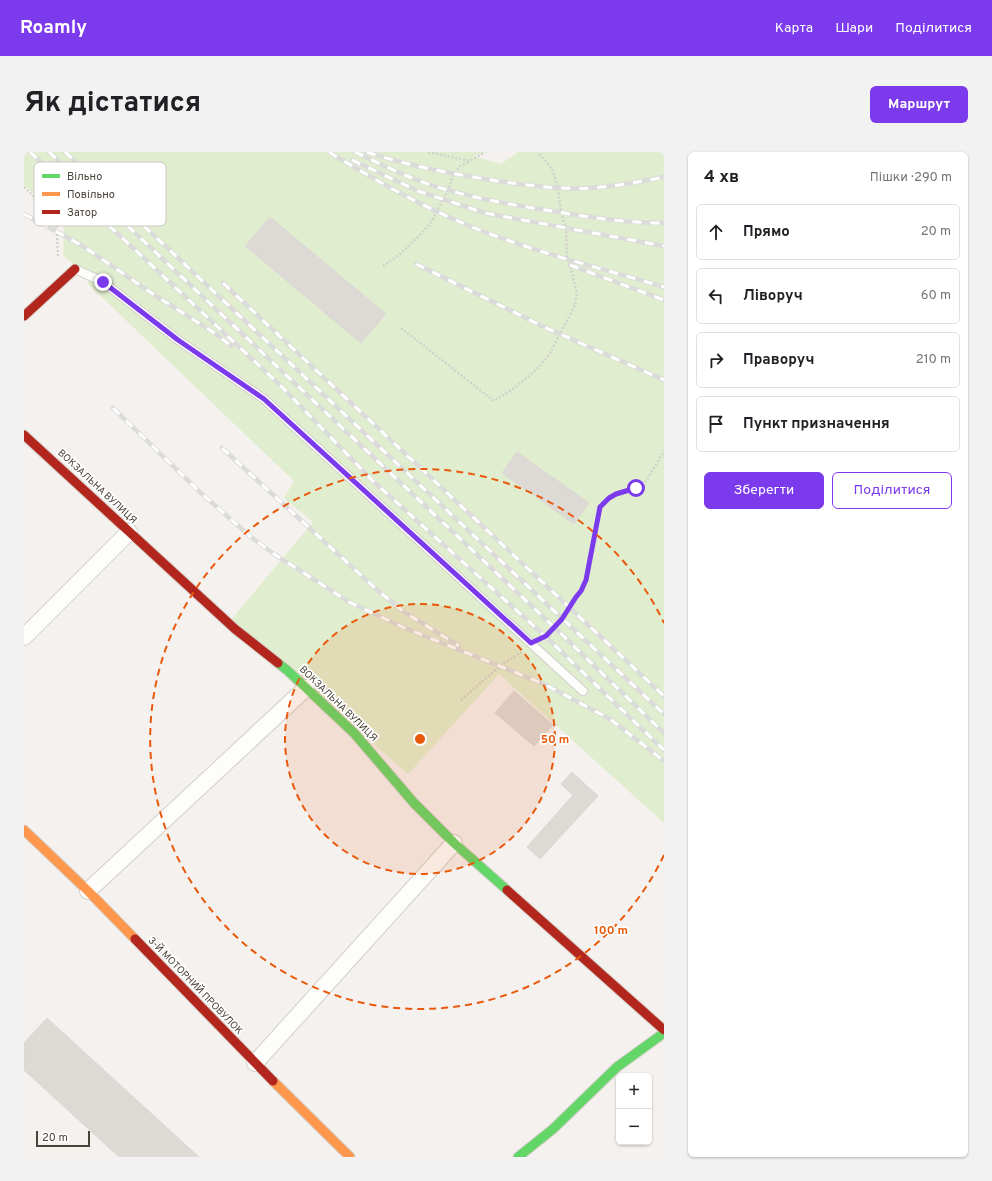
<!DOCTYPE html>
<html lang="uk">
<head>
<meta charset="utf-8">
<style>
  :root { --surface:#fff; --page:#f2f2f2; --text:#202124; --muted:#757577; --line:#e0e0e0; --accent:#7c3aed }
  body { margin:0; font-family:Overpass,sans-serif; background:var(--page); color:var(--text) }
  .controls { position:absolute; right:12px; bottom:12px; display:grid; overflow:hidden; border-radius:6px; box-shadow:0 1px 3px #0004 }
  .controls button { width:36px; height:36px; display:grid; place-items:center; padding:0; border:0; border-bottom:1px solid var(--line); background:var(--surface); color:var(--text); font:20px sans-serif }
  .scale { position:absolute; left:12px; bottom:10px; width:54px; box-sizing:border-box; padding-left:4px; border:2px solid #4a4339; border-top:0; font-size:11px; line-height:14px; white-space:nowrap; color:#4a4339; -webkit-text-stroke:3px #fff; paint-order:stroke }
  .stop { position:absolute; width:12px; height:12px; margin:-9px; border:3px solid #7c3aed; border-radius:50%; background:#fff }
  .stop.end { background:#7c3aed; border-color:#fff; box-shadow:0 1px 4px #0008 }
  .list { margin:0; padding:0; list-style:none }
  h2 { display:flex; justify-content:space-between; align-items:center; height:52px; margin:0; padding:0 16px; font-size:17px }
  h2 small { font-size:13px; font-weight:400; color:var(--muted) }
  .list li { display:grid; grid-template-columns:26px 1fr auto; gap:12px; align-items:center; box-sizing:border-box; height:56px; margin:0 8px 8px; padding:0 8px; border:1px solid var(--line); border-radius:6px }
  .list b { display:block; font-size:15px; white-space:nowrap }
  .list em { font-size:13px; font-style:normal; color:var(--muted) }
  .actions { display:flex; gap:8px; padding:12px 16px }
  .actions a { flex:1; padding:9px 0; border:1px solid var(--accent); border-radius:6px; text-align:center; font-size:14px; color:var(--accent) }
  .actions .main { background:var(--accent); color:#fff }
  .icon { flex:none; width:22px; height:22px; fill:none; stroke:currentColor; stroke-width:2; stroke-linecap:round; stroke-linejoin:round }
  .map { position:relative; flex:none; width:640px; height:1005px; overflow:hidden; border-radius:6px }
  header { display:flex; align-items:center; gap:24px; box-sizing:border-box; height:56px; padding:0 20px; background:var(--accent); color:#fff }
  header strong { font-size:19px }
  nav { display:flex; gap:22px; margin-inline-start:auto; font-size:14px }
  .intro { display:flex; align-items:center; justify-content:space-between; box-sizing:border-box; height:96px; padding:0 24px }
  h1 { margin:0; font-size:28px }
  .button { padding:10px 18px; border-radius:6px; background:var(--accent); color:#fff; font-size:14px; font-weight:700 }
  main { display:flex; gap:24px; padding:0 24px }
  aside { flex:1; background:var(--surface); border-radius:6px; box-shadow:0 1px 3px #0004 }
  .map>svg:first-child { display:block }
  .green { fill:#e1edcf }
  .building { fill:#dddad6; stroke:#dcd8d4 }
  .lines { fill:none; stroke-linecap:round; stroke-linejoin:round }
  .lane-casing { stroke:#d2cfcb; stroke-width:10 }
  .street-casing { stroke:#d2cfcb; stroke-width:18 }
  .fast-casing { stroke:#d2cec5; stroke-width:11 }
  .slow-casing { stroke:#d2cec5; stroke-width:11 }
  .jam-casing { stroke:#d2cec5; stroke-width:11 }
  .path { stroke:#d3d1cc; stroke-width:2.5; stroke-dasharray:2 2; stroke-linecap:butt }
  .lane { stroke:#fdfdfc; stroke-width:8 }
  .street { stroke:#fdfdfc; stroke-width:16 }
  .fast { stroke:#63d668; stroke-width:9 }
  .slow { stroke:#ff974d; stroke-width:9 }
  .jam { stroke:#b3261e; stroke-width:9 }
  .rail-casing { stroke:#dbdbda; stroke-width:4.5 }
  .rail { stroke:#fff; stroke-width:3; stroke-dasharray:9; stroke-linecap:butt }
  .route { stroke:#7c3aed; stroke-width:5 }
  .ring { fill:none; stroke:#e8590c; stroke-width:2; stroke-dasharray:7 5 }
  .labels { text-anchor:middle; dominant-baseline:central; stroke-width:3.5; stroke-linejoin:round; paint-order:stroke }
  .street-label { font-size:10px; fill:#4a4339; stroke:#fff }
  .key { fill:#fff; stroke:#c9c7c4; stroke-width:1 }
  .key-label { font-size:11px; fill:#4a4339 }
  .centre { fill:#e8590c; stroke:#fff; stroke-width:2 }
  .ring-label { font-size:12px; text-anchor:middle; font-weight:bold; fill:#e8590c; stroke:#fff; stroke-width:3.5; stroke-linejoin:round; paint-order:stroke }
</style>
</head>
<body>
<header>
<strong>Roamly</strong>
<nav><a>Карта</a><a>Шари</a><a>Поділитися</a></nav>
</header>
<div class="intro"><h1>Як дістатися</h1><a class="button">Маршрут</a></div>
<main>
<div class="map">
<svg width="640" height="1005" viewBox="0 0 640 1005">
  <rect width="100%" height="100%" fill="#f4f1ee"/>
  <!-- green -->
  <path class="green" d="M 0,0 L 465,0 L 449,4 L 477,12 L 494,0 L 640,0 L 640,671 L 475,522 L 384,622 L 207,468 L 289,370 L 260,346 L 270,329 L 64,132 L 63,124 L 39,103 L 40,70 L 0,33 Z"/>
  <!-- building -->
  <path class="building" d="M 246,65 L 362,162 L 337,191 L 221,94 Z
    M 493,300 L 565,351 L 550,372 L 478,321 Z
    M 490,539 L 529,573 L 510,594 L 471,561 Z
    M 548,620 L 574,644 L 516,707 L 503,695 L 549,643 L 537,632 Z
    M 23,866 L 175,1005 L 95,1005 L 0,918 L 0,891 Z"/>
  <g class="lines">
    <!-- lane casing -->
    <g class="lane-casing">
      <path id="lane" d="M 51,117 L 79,130 L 154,188 L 240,247 L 559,539"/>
    </g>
    <!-- street casing -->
    <g class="street-casing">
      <path id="street" d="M 0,485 L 105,380
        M 64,739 L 282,536
        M 231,911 L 430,691"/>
    </g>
    <!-- fast casing -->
    <g class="fast-casing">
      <path id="fast" d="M 254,511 L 264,519 L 330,581 L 390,651 L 430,691 L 483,738
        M 494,1005 L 529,977 L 593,915 L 640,881"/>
    </g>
    <!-- slow casing -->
    <g class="slow-casing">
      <path id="slow" d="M 0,678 L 64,739 L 111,787
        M 249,929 L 326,1005"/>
    </g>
    <!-- jam casing -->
    <g class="jam-casing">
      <path id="jam" d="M 0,164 L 51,117
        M 0,283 L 211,477 L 254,511
        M 483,738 L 640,878
        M 111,787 L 249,929"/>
    </g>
    <!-- path -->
    <path class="path" d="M 404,0 L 446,9 L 461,0
      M 0,35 L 30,64 L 33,81 L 34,105
      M 359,114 L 376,102 L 394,85 L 406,72 L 424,38 L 430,22 L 436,14 L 446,9
      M 377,176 L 470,249 L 492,235 L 514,216 L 525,203 L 550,155 L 553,142 L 546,112 L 543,106 L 542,76 L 537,61 L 534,35 L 528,17 L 514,0
      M 520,486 L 522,485 L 538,467 L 552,445 L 557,439 L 562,428 L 576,355 L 585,345 L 592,342 L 619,334 L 640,299
      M 437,548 L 476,514 L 497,500"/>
    <!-- lane -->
    <use href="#lane" class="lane"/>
    <!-- street -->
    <use href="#street" class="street"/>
    <!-- fast -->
    <use href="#fast" class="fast"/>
    <!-- slow -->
    <use href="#slow" class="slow"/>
    <!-- jam -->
    <use href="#jam" class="jam"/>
    <!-- rail casing -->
    <g class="rail-casing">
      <path id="rail" d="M 6,0 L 256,233 L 350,330 L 522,485 L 640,598
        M 25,0 L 530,475 L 640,581
        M 41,0 L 640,562
        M 305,0 C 349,27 393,52 441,72 C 505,99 573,115 640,135
        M 331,0 C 348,8 366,17 383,24 C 431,44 484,52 534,60 C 569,66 604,71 640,71
        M 343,0 C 384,14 430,22 473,29 C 504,33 536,38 568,36 C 592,34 616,30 640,25
        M 328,8 L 394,39 L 461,61 L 640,94
        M 0,62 L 57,93 L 132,144 L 192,182 L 207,194
        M 392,112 L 520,175 L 640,228
        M 546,113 L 640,148
        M 199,131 L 640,544
        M 89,256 L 178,342 L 227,385 L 250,402 L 286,425 L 325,450 L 381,476 L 520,532 L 586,567 L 640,609
        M 198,296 L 351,436 L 380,460 L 435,494"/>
    </g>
    <!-- rail -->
    <use href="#rail" class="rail"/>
  </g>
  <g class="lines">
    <!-- route -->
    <path class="route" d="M 79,130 L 154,188 L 240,247 L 507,491 L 522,484 L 538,467 L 552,445 L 557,439 L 562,428 L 576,355 L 585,346 L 592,342 L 612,336"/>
  </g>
  <!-- distance rings -->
  <circle cx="396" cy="587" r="135" fill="#e8590c" fill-opacity=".12"/>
  <g class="ring">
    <circle cx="396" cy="587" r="135"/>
    <path d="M640 703A270 270 0 1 1 640 471"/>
  </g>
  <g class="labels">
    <!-- street labels -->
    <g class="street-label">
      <text transform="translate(73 335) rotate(43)">ВОКЗАЛЬНА ВУЛИЦЯ</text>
      <text transform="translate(314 552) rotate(44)">ВОКЗАЛЬНА ВУЛИЦЯ</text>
      <text transform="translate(171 834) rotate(46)">3-Й МОТОРНИЙ ПРОВУЛОК</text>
    </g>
  </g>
  <!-- legend -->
  <rect x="10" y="10" width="132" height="64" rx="6" class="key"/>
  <rect x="18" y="22" width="18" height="4" fill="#63d668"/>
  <rect x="18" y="40" width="18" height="4" fill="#ff974d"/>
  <rect x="18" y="58" width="18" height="4" fill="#b3261e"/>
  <g class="key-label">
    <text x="43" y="28">Вільно</text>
    <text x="43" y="46">Повільно</text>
    <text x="43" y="64">Затор</text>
  </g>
  <circle cx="396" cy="587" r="6" class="centre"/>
  <g class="ring-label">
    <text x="531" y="591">50 m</text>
    <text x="587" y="782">100 m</text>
  </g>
</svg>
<div class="controls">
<button>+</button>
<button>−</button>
</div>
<div class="scale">20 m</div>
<div class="stop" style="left:612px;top:336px"></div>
<div class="stop end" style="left:79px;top:130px"></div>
</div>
<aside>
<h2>4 хв<small>Пішки · 290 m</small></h2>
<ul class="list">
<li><svg class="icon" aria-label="ahead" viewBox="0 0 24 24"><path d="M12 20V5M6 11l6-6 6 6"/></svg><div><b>Прямо</b></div><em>20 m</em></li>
<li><svg class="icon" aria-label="left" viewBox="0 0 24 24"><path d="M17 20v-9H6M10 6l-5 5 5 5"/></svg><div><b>Ліворуч</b></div><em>60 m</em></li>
<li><svg class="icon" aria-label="right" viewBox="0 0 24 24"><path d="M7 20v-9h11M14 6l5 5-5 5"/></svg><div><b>Праворуч</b></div><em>210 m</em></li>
<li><svg class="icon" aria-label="arrive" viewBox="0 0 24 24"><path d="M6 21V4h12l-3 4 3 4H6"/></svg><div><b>Пункт призначення</b></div></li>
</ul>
<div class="actions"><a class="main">Зберегти</a><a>Поділитися</a></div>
</aside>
</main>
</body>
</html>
